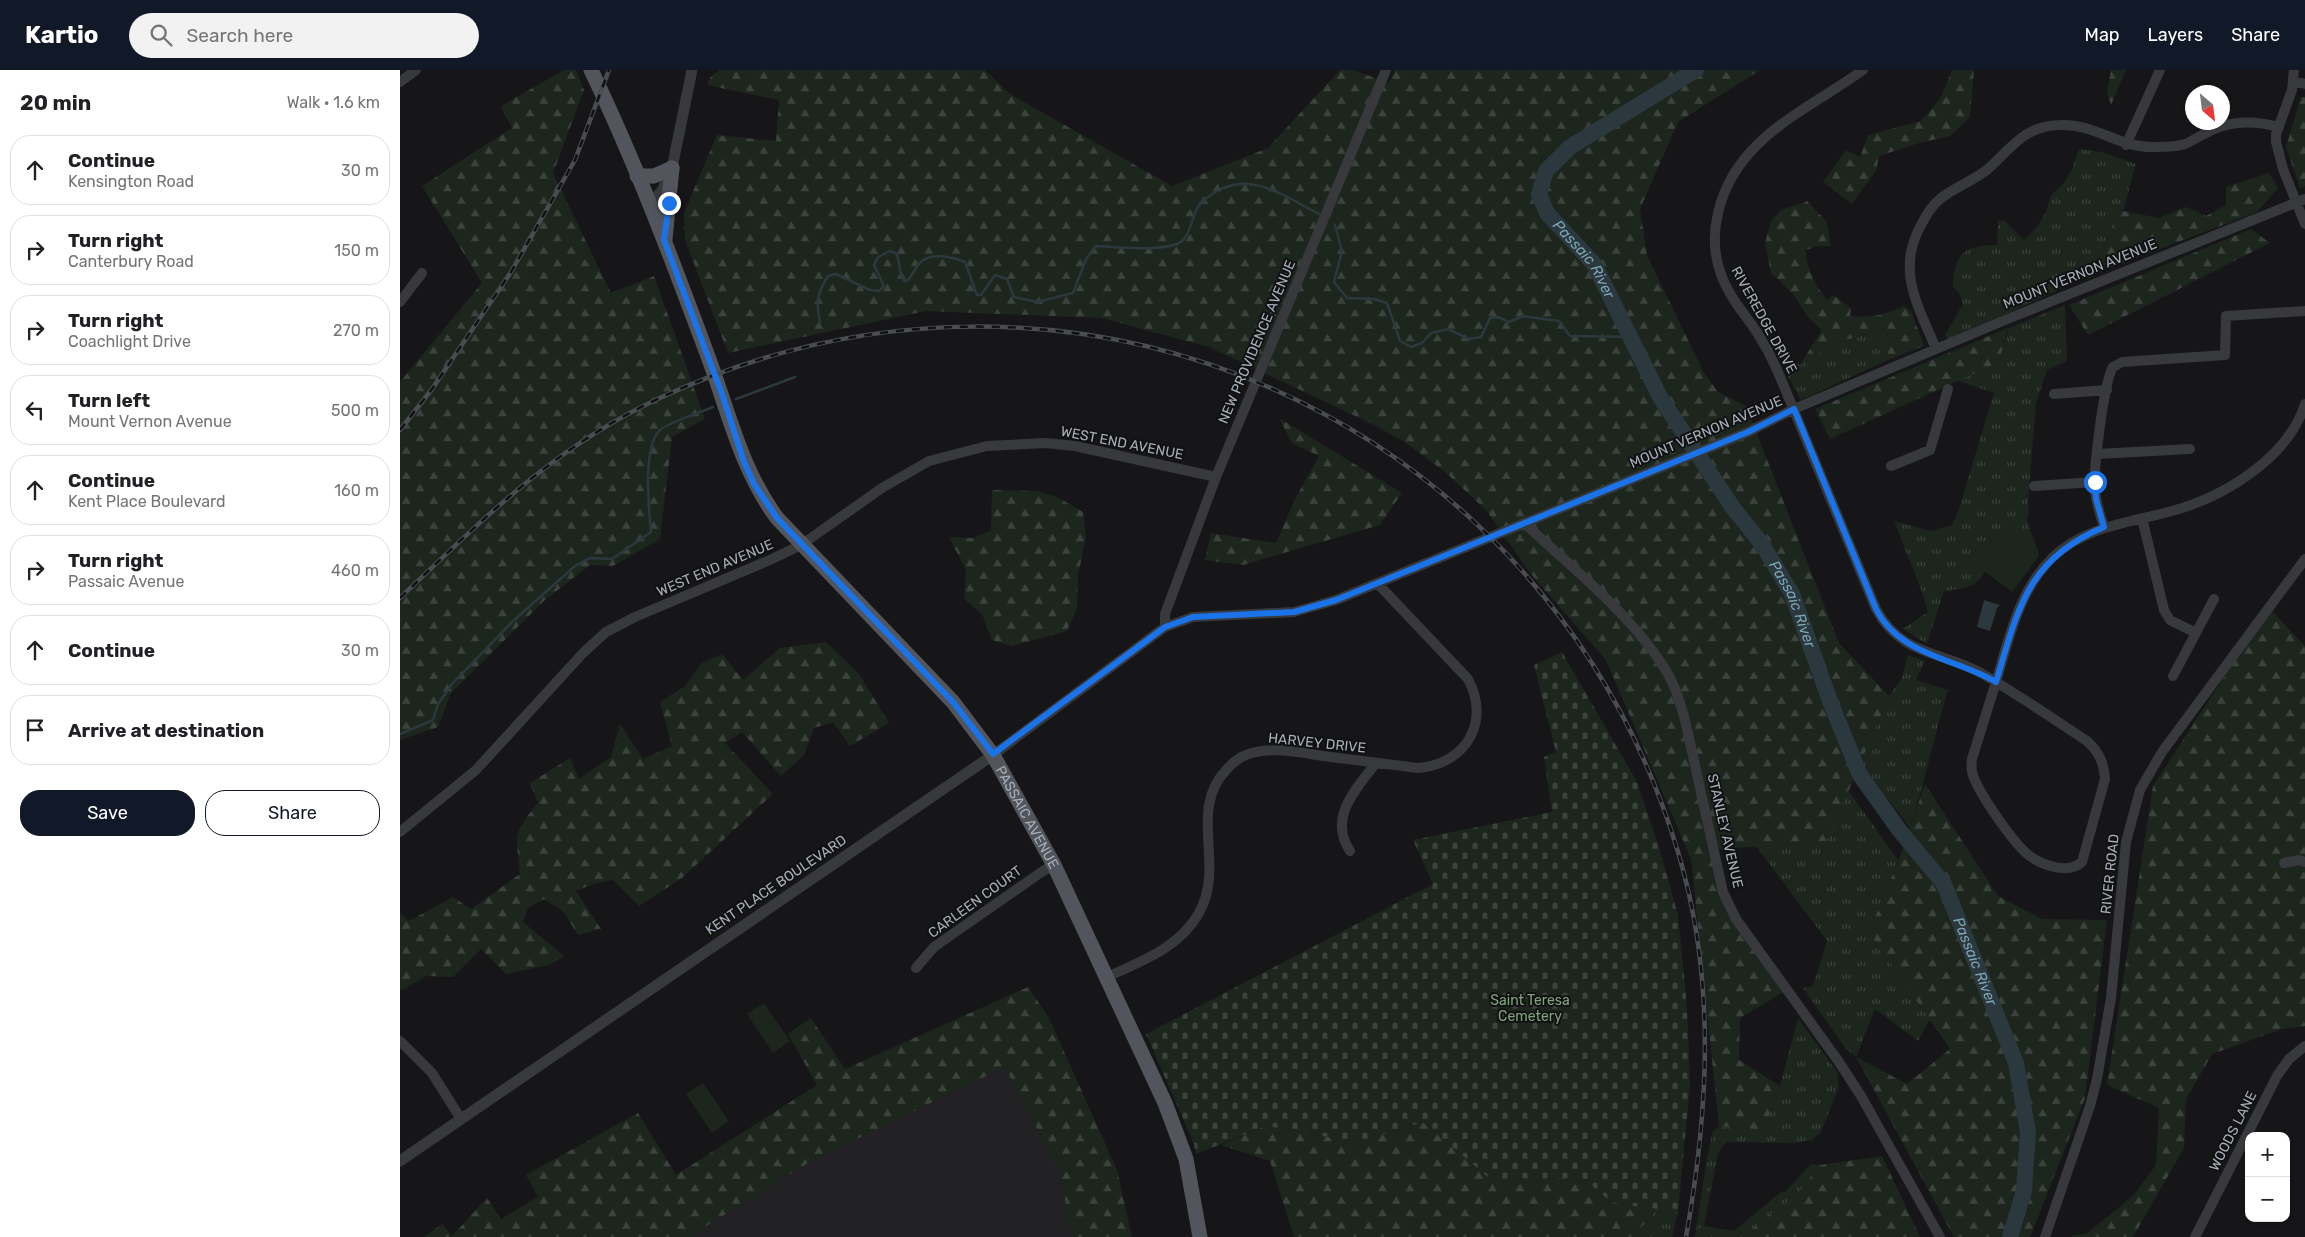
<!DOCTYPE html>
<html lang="en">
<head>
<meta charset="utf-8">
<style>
  :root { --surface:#fff; --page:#f2f2f2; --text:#202124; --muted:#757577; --line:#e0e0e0; --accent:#111827 }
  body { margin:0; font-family:Rubik,sans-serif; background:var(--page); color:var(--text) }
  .controls { position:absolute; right:15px; bottom:15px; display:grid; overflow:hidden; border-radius:10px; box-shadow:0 1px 4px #0004 }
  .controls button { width:45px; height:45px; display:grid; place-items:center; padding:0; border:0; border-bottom:1px solid var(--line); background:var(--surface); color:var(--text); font:25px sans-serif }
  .compass { position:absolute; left:1785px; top:15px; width:45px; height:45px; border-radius:50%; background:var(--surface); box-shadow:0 1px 4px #0004; rotate:152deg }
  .stop { position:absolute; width:15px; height:15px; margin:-11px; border:4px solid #1a73e8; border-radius:50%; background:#fff }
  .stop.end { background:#1a73e8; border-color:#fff; box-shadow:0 1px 5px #0008 }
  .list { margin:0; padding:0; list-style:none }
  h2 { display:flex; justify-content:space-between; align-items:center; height:65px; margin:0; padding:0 20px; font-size:21px }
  h2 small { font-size:16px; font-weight:400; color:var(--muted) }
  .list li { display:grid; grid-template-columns:32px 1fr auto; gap:15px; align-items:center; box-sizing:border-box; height:70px; margin:0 10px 10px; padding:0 10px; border:1px solid var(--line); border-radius:20px }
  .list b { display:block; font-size:19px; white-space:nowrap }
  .list p { margin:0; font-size:16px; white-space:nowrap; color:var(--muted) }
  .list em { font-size:16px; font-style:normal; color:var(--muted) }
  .actions { display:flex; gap:10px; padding:15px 20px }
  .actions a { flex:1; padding:11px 0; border:1px solid var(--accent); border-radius:20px; text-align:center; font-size:18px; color:var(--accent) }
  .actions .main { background:var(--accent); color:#fff }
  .icon { flex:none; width:28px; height:28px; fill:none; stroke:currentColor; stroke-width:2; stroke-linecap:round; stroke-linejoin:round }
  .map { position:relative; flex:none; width:1905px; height:1167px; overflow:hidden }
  header { display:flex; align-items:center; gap:30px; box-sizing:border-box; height:70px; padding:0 25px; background:var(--accent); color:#fff }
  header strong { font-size:24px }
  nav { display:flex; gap:28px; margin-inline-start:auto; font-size:18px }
  .search { width:350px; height:45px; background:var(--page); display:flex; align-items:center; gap:12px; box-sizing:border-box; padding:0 18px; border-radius:28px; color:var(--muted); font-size:19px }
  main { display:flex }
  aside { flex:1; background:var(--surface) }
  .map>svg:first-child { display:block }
  .built { fill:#222225 }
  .grass { fill:url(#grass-tufts) }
  .forest { fill:url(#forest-firs) }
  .cemetery { fill:url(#cemetery-stones) }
  .pitch { fill:#1d261d }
  .water { fill:#2b383d }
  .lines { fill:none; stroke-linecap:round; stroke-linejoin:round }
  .stream { stroke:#2b383d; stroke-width:2.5 }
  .river { stroke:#2b383d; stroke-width:16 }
  .minor { stroke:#37393d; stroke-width:10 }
  .tertiary { stroke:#37393d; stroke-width:11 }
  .primary { stroke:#52565c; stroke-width:15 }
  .rail-casing { stroke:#494d52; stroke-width:4.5 }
  .rail { stroke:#111113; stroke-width:2.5; stroke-dasharray:8; stroke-linecap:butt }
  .route { stroke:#1a73e8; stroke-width:6 }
  .labels { text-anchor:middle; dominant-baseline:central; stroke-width:4; stroke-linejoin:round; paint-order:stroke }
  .street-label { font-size:14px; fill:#a7afb9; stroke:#111113 }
  .park-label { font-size:14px; fill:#80a57d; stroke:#111113 }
  .water-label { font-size:15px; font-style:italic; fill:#7ba4b6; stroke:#111113 }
</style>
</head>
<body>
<header>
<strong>Kartio</strong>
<div class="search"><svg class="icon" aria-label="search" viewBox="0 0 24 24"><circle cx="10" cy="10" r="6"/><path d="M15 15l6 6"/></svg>Search here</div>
<nav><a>Map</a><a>Layers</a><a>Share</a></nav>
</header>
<main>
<aside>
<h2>20 min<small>Walk · 1.6 km</small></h2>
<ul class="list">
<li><svg class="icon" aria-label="ahead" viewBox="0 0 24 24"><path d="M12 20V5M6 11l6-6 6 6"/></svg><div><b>Continue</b><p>Kensington Road</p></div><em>30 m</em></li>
<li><svg class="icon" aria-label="right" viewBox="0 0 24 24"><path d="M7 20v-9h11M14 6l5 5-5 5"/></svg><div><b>Turn right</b><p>Canterbury Road</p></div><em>150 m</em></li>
<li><svg class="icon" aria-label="right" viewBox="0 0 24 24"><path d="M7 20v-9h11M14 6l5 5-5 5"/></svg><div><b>Turn right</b><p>Coachlight Drive</p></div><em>270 m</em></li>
<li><svg class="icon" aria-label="left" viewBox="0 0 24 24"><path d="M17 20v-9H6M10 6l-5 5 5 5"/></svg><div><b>Turn left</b><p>Mount Vernon Avenue</p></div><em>500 m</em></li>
<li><svg class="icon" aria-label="ahead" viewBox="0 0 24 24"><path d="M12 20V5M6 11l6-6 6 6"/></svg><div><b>Continue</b><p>Kent Place Boulevard</p></div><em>160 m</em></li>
<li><svg class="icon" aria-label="right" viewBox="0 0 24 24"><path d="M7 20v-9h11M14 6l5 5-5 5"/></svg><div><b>Turn right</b><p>Passaic Avenue</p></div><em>460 m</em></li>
<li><svg class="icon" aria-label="ahead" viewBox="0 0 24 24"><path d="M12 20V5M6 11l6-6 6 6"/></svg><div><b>Continue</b></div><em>30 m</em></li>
<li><svg class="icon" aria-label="arrive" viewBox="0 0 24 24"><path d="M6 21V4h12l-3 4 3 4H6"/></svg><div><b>Arrive at destination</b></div></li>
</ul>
<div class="actions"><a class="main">Save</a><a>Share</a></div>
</aside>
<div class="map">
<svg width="1905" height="1167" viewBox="0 0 1905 1167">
  <defs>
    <pattern id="grass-tufts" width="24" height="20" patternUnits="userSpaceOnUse" patternTransform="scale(1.25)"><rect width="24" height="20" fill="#1d261d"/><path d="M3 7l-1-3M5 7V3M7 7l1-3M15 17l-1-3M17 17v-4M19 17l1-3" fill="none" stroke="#3b433c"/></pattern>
    <pattern id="forest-firs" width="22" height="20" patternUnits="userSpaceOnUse" patternTransform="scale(1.25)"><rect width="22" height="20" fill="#1d261d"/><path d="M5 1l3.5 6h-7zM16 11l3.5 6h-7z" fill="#3b433c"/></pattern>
    <pattern id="cemetery-stones" width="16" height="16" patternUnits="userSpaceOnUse" patternTransform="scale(1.25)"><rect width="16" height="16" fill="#1d261d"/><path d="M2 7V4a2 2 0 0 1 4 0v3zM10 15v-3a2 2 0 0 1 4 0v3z" fill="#3b433c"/></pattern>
  </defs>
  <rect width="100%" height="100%" fill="#161618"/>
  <!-- built -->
  <path class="built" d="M 605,997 L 659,1101 L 672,1167 L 289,1167 L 408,1093 Z"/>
  <!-- grass -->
  <path class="grass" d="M 1679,79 L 1702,82 L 1736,94 L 1723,141 L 1691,205 L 1549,270 L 1545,265 L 1563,234 L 1559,223 L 1553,216 C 1554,184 1564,175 1597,175 L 1598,150 L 1605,151 L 1624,170 L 1637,157 L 1646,142 L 1651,125 L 1664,113 L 1673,97 Z
    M 1665,235 L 1667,291 L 1647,300 L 1636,333 L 1628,430 L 1629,445 L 1627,446 C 1628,460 1636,471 1639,486 L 1601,457 L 1574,493 L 1585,501 C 1577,518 1561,519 1544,521 L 1527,574 L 1503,559 L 1528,542 L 1522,522 L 1494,451 L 1531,461 L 1552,455 L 1559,439 L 1594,323 L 1556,310 L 1599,292 L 1609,258 Z
    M 1488,258 L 1488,290 L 1401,330 L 1384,299 L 1390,290 L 1400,295 L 1432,274 Z
    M 1508,585 L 1525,591 L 1516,610 L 1548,620 C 1534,666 1525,712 1510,757 L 1460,694 L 1489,626 L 1502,608 Z
    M 1448,720 L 1498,790 L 1469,862 L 1530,949 L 1518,971 L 1475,939 L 1456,987 L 1446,979 L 1403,918 L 1413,916 L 1427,871 L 1356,776 L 1426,771 Z
    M 1398,948 L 1437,1002 L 1439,1017 L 1421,1062 L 1412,1070 L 1394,1073 L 1326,1072 L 1318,1083 L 1304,1156 L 1334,1161 L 1381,1122 L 1385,1122 L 1411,1094 L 1420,1095 L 1399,1123 L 1341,1167 L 1295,1167 L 1307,1087 L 1313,1061 L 1319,1056 L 1364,1060 L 1380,1016 Z
    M 1258,1139 L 1278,1142 L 1272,1167 L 1232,1167 Z"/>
  <!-- forest -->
  <path class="forest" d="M 164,0 L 176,0 L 184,20 L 153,103 L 211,223 L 254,206 L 305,349 L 272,367 L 260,469 L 213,496 L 190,495 L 145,530 L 51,623 L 38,657 L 0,670 L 0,312 L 82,213 L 22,116 L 112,58 L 101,36 Z
    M 319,0 L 585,0 L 610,24 L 772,116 L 868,78 L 940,0 L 953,0 L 989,13 L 995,0 L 1360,0 L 1278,52 L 1240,139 L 1247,185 L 1303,301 L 1318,322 L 1346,336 L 1439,573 L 1489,626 L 1427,771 L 1310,780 L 1328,839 L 1387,920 L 1340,948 L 1339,990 L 1380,1016 L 1364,1060 L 1319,1056 L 1291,789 L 1206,590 L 1130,503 L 1086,440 L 1044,401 L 1003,371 L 970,353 L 809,277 L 702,248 L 526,241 L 328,283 L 285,170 L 284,143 L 317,65 L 376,71 L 379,30 L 307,15 L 310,8 Z
    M 1552,0 L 1574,0 L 1570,47 L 1550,66 L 1519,73 L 1479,86 L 1476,101 L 1452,134 L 1423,112 L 1446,80 L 1460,87 L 1468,65 L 1521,51 L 1540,29 Z
    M 1711,0 L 1726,0 L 1711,35 L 1707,23 Z
    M 1901,27 L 1905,27 L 1905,116 L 1900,118 L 1886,77 Z
    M 1869,103 L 1878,118 L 1857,142 L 1691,205 L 1723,141 L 1759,148 L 1786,137 L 1806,146 L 1826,135 L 1826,117 Z
    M 1407,131 L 1427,152 L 1431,176 L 1414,176 L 1413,178 L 1405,180 C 1408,201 1414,213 1427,230 L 1433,225 L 1451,238 L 1450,246 C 1471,248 1485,245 1504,236 L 1511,241 L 1524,276 L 1488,290 L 1487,258 L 1432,274 L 1400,295 L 1422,260 L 1408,247 L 1393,224 L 1371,203 L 1365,173 L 1371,151 L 1381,140 Z
    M 1851,159 L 1870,173 L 1688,265 L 1669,235 Z
    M 1608,258 L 1599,292 L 1430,369 L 1415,339 Z
    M 879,348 L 1002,423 L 980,455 L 843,495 L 805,490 L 811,463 L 876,473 L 895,429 L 919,386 L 892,373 Z
    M 592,420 L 638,421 L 659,428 L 683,442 L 686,467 L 678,505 L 677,538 L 667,561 L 612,576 L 592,570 L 582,544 L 564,529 L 566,500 L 549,467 L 573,468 L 591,460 Z
    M 1869,538 L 1905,576 L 1905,956 L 1882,959 L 1812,984 L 1786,1029 L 1784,1078 L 1733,1167 L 1672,1167 L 1673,1165 L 1686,1164 L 1733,1126 L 1756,1095 L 1759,1038 L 1707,1015 L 1753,716 Z
    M 426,572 L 459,604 L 489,653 L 450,676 L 433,652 L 414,658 L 404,685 L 381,706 L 342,662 L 325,673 L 373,724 L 282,808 L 239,836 L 213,810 L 196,813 L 176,821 L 201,859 L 178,865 L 163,841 L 144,829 L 128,838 L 123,852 L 164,886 L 149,895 L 106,904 L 81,879 L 53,907 L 26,906 L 2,920 L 0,919 L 0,843 L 9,851 L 53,827 L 71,839 L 120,804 C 116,765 112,764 138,733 L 130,713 L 170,688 L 179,709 L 211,687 L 220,654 L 243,689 L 272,676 L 260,632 L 285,616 L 302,593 L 322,584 L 343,610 L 380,578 Z
    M 1525,714 L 1598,826 L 1642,849 L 1707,850 L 1685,1028 L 1630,1167 L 1554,1167 L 1456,987 L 1507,1014 L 1550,979 L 1469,862 L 1501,784 Z
    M 628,917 L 649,948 L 717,1100 L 732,1167 L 672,1167 L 659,1101 L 605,997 L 408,1093 L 289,1167 L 24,1167 L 42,1154 L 52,1166 L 87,1128 L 101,1149 L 138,1127 L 126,1105 L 238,1043 L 276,1105 L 417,1015 L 388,964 L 411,948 L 445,999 Z
    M 1023,1052 L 1090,1109 L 1183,1108 L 1212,1133 L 1258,1139 L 1232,1167 L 894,1167 L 870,1091 L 821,1075 L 866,1056 L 957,1072 Z
    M 1482,1086 L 1520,1167 L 1341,1167 L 1398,1123 L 1420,1095 Z"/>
  <!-- cemetery -->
  <path class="cemetery" d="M 1162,582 L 1237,712 L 1259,777 L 1278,845 L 1287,937 L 1290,1015 L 1278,1142 L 1212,1133 L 1183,1108 L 1090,1109 L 1023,1052 L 957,1072 L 866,1056 L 796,1084 L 794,1074 L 746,964 L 1033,814 L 1013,770 L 1152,742 L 1144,687 L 1156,682 L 1134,595 Z"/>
  <!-- pitch -->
  <path class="pitch" d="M 1601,457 L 1639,486 L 1612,522 L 1574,493 Z
    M 364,933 L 390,971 L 373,983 L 347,944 Z
    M 303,1013 L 329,1051 L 312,1063 L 286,1024 Z"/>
  <!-- water -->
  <path class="water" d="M 1584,530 L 1600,535 L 1597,538 L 1590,561 L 1577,557 Z"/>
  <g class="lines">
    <!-- stream -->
    <path class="stream" d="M 935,155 L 942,181 L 934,212 L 947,228 L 974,229 L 987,233 L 1000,271 L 1011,277 L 1022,273 L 1031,263 L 1048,259 L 1069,269 L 1081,267 L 1090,248 L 1098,247 L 1109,252 L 1123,246 L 1159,251 L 1170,266 L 1230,267
      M 420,253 C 416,232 416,225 428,206 L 436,204 L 470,220 L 479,221 L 484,216 L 474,195 L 478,187 L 490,181 L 497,184 L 501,205 L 504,211 L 508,210 C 512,205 515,199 519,194 C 529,181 552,187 565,192 L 577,225 L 581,225 L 595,205 L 607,209 L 614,227 L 637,232 L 673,223 L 686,189 L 696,176 C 714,177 770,183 783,170 C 793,160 791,143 801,133 C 843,94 878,123 919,144
      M 336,329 L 395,307
      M 0,664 L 33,650 L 38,634 L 52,614 L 113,551 L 175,496 L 190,488 L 212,489 L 251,462 C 249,439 242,377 260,360 C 267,353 302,342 313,337"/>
    <!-- river -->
    <path class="river" id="s1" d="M 1296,0 L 1170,77 L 1146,101 L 1139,124 L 1147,143 L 1194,194 L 1260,327 L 1333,438 L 1362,474 L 1392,524 L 1430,631 L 1460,705 L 1500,761 L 1544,814 L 1616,993 L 1628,1062 L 1624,1121 L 1610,1167"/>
    <!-- minor -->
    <path class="minor" d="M 1463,0 C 1406,41 1335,68 1318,143 C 1313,164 1314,187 1322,207 C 1329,225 1341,240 1352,255 C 1364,272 1373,290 1381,309 L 1476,539 C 1501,586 1541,581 1581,603 C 1617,624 1652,648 1687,671 C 1699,682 1704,693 1705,709 L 1682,792 C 1668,805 1640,795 1626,783 C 1611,769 1581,726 1574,708 C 1571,702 1571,696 1572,689 L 1596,612 C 1609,568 1619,520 1653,487 C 1686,456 1730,453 1772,441 C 1824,427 1888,388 1905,334
      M 1894,0 L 1892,20 L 1876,64 L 1876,72 L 1883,99 L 1905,154
      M 1893,11 L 1905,14
      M 0,12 L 16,0
      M 1726,75 L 1760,0
      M 0,232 L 22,203
      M 1536,279 C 1519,237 1496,202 1520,157 C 1525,147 1531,136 1540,129 C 1555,117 1573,111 1588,99 C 1612,78 1623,56 1660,55 C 1694,53 1721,79 1755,77 C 1765,77 1776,77 1785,74 C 1794,70 1803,64 1812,60 C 1833,50 1857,51 1879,57
      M 1654,324 L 1707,320
      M 1697,384 L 1790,379
      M 1491,396 L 1530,380 L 1548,319
      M 1634,416 L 1695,412
      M 1742,448 L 1764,540 L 1770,550 L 1796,563
      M 1124,453 C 1171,497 1231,544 1265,599 C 1275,615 1280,632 1285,650 L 1323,822 L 1336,849 L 1439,992 L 1461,1026 L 1540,1167
      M 1704,457 C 1700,445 1696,433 1695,420 C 1693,401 1704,311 1713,297 L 1722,292 L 1825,285 L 1826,246 L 1905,241
      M 765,557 L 765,544 L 816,407 L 986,0
      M 1773,606 L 1814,529
      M 593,685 L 765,557 L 793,547 L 894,542 L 936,530 L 1348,362 L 1394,339 L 1605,250 L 1905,129
      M 0,762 L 76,700 L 183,583 L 206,562 L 235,547 L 370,490 L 401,475 L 482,418 L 529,391 L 587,376 L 646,373 L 675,376 L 816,407
      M 950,781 C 928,748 955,720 976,693
      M 1884,793 L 1899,790 L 1905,792
      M 516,898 L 534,877 L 643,801 L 654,795
      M 707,907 C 742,891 779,878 799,843 C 826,795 787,740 827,699 C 835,690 844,684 856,682 C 880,677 906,684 931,687 C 960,691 989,694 1018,698 C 1066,694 1091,652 1068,609 L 977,513
      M 0,971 L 32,1003 L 61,1049
      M 1645,1167 L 1690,1036 L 1697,1009 L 1711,928 L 1726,772 L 1740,720 L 1762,682 L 1905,489
      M 1795,1167 L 1877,1006 L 1889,989 L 1905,976"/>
    <!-- tertiary -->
    <path class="tertiary" d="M 249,134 L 262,121 L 272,98 L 292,0
      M 0,1091 L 593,685"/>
    <!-- primary -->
    <g class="primary">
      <path id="s2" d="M 191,0 C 235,91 271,187 306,281 C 328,339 340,398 377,448 L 553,632 L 593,685 L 654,795 L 765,1033 L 786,1089 L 800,1167"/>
      <path d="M 237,106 L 254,106 L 272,98"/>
      <path d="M 265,169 L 272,98"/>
    </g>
    <!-- rail casing -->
    <g class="rail-casing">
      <path id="rail" d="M 0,360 L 32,319 L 111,202 L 175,90 L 209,0
        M 0,528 C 82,450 155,376 260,328 C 671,136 1147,346 1278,782 C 1316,908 1309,1039 1286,1167"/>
    </g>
    <!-- rail -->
    <use href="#rail" class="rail"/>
  </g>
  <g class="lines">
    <!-- route -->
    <path class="route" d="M 269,133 L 264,170 L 322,324 L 344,392 L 354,414 L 377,448 L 553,632 L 593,684 L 765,557 L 793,547 L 894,542 L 936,530 L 1348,362 L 1394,339 L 1476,539 C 1500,586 1555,588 1596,612 C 1618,539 1627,489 1704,457 L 1696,429 L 1695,412"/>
  </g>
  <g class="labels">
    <!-- street labels -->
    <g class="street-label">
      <text transform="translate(1680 204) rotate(-22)">MOUNT VERNON AVENUE</text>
      <text transform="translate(1364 250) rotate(61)">RIVEREDGE DRIVE</text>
      <text transform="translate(857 272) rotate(-67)">NEW PROVIDENCE AVENUE</text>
      <text transform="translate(1306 362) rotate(-23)">MOUNT VERNON AVENUE</text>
      <text transform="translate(722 373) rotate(11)">WEST END AVENUE</text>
      <text transform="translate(315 498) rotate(-23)">WEST END AVENUE</text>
      <text transform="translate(917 673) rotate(6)">HARVEY DRIVE</text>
      <text stroke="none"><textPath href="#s2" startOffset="878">PASSAIC AVENUE</textPath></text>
      <text transform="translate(1325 761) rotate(77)">STANLEY AVENUE</text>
      <text transform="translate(1710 804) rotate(-84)">RIVER ROAD</text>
      <text transform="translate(376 815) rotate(-34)">KENT PLACE BOULEVARD</text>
      <text transform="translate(575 832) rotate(-36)">CARLEEN COURT</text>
      <text transform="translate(1833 1061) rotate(-63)">WOODS LANE</text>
    </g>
    <!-- park labels -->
    <g class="park-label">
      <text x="1130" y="930">Saint Teresa<tspan x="1130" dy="16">Cemetery</tspan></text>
    </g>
    <!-- water labels -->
    <g class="water-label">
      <text stroke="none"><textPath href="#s1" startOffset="286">Passaic River</textPath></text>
      <text stroke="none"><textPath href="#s1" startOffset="691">Passaic River</textPath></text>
      <text stroke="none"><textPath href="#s1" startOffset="1096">Passaic River</textPath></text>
    </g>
  </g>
</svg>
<div class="controls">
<button>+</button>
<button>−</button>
</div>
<svg class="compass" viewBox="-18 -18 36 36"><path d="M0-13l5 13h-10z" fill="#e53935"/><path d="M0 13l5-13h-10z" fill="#757577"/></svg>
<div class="stop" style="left:1695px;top:412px"></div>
<div class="stop end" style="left:269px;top:133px"></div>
</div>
</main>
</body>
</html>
